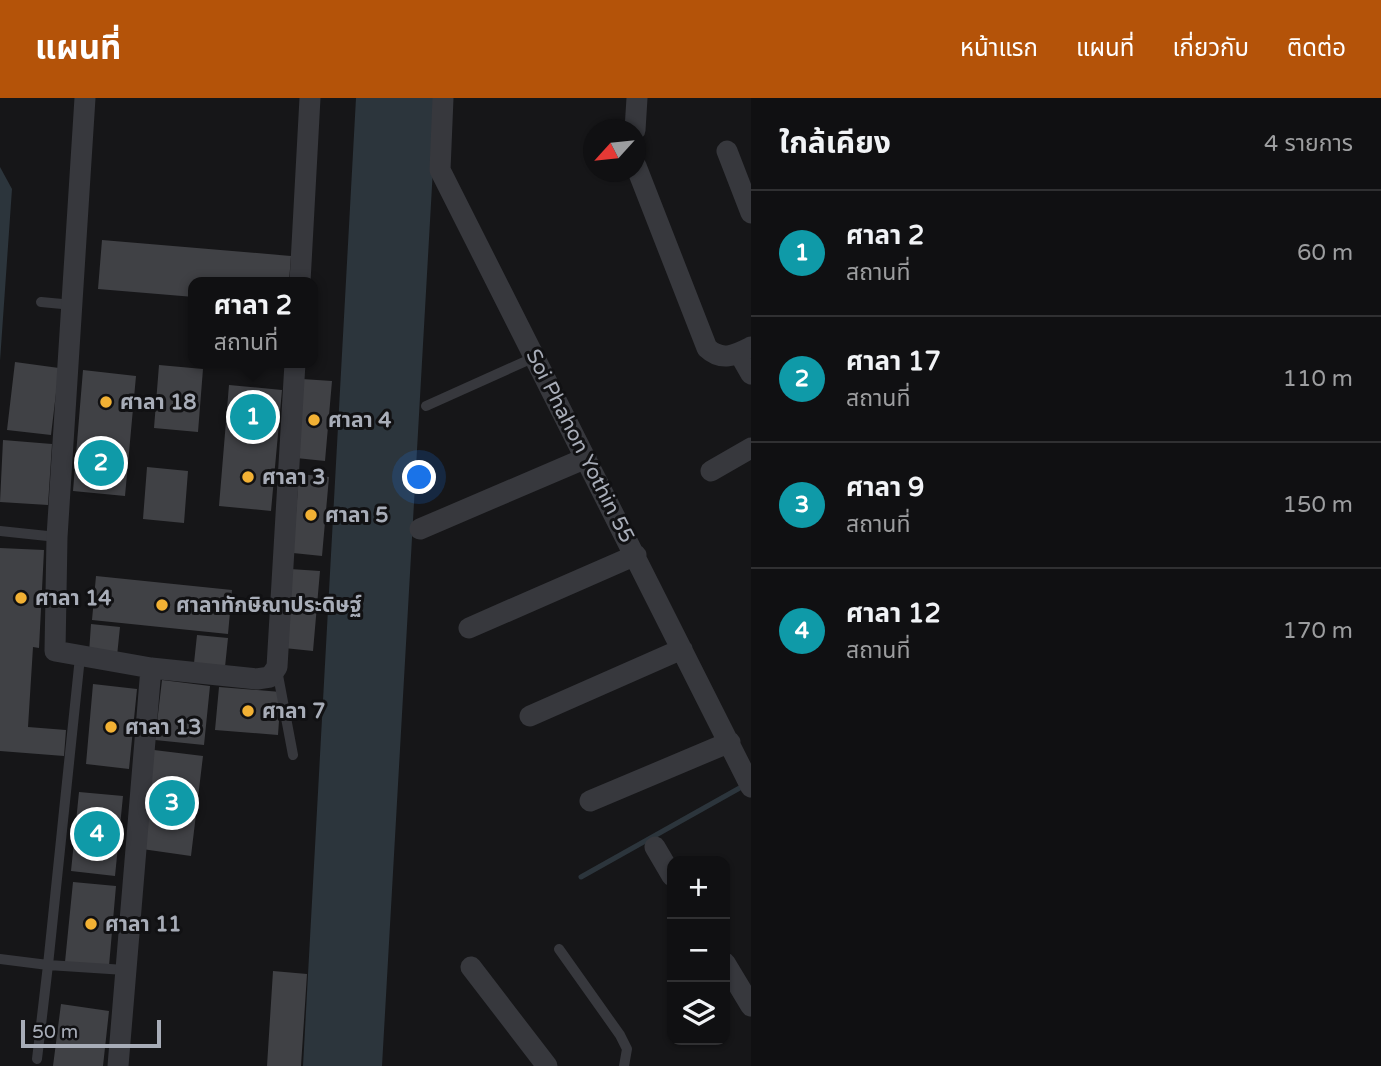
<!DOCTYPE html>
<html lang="th">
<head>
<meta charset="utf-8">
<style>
  :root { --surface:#101012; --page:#1e1e20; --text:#f1f3f6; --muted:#9c9d9f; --line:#303032; --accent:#b45309 }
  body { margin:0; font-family:"Varela Round","Noto Sans Thai",sans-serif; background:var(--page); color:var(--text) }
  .controls { position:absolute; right:21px; bottom:21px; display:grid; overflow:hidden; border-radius:14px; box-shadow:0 2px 5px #0004 }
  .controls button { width:63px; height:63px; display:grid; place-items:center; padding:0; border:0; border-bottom:2px solid var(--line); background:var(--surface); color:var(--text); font:35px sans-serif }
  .compass { position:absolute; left:583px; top:21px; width:63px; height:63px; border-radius:50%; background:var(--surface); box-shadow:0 2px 5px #0004; rotate:243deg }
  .scale { position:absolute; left:21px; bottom:18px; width:140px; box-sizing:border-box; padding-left:7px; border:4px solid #a8adb8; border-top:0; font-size:19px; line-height:24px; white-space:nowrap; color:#a8adb8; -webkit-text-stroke:5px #111113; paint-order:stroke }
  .you { position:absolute; left:420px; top:380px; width:24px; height:24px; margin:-18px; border:5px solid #fff; border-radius:50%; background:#1a73e8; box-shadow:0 0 0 10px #1a73e833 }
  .badge { display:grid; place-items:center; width:46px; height:46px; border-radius:50%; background:var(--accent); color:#fff; font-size:23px; font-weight:700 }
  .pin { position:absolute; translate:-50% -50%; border:4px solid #fff; box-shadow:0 2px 7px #0006 }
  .popup { position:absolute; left:188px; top:179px; width:130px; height:91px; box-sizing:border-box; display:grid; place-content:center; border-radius:14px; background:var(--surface); filter:drop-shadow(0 2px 5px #0005); font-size:23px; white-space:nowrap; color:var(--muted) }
  .popup b { font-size:26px; color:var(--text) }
  .popup::after { content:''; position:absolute; left:50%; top:100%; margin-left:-14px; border:14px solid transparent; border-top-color:var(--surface) }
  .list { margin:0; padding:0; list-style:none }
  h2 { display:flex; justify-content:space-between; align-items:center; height:91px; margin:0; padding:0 28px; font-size:30px }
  h2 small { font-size:23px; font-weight:400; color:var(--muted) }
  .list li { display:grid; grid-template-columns:46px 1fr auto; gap:21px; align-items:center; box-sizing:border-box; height:126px; padding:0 28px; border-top:2px solid var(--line) }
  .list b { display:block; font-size:26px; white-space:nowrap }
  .list p { margin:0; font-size:23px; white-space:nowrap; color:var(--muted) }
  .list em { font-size:23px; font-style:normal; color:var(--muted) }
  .icon { flex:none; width:38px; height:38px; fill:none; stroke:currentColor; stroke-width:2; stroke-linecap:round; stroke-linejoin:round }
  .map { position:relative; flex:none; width:751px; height:968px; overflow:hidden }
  header { display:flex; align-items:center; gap:42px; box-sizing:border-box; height:98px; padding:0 35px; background:var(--accent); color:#fff }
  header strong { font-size:33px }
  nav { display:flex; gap:38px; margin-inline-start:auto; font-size:24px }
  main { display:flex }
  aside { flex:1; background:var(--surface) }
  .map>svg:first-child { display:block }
  .water { fill:#2c353c }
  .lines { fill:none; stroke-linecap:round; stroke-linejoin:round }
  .stream { stroke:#2c353c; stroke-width:5 }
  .building { fill:#404145 }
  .service { stroke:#37383d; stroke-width:10 }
  .minor { stroke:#37383d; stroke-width:21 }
  .poi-dot { fill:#f2b134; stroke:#111113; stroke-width:2.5 }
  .labels { text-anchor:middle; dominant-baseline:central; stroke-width:6; stroke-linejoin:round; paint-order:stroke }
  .poi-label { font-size:21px; font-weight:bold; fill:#a8adb8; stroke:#111113; text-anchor:start }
  .street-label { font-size:21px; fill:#a8adb8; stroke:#111113 }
</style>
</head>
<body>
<header>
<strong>แผนที่</strong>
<nav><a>หน้าแรก</a><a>แผนที่</a><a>เกี่ยวกับ</a><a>ติดต่อ</a></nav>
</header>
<main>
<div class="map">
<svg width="751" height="968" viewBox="0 0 751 968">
  <rect width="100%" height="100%" fill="#161618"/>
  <!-- water -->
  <path class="water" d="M 356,0 L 437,0 L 382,968 L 303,968 Z
    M 0,69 L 12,91 L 0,263 Z"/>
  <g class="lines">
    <!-- stream -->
    <path class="stream" d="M 581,779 L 745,687"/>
  </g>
  <!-- building -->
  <path class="building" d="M 102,142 L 291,158 L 289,184 L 194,184 L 194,199 L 98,191 Z
    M 15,264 L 59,270 L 51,337 L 7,332 Z
    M 159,267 L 203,271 L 198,334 L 154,330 Z
    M 83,272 L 136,278 L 125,398 L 73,393 Z
    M 302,281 L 332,283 L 325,363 L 296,360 Z
    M 229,287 L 282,292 L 271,413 L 219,408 Z
    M 3,342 L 52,346 L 48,407 L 0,404 Z
    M 147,369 L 188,373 L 184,425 L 143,421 Z
    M 299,376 L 329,379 L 322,458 L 293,455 Z
    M 0,450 L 44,452 L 39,550 L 33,549 L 28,629 L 66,632 L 64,658 L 0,653 Z
    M 290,471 L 320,473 L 313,553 L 284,550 Z
    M 96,478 L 232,492 L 228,536 L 92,522 Z
    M 91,526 L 120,529 L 117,558 L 89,555 Z
    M 197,537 L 228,540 L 225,569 L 194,565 Z
    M 162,582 L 210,588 L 204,647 L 155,642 Z
    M 93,586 L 137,591 L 129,671 L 86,666 Z
    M 219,589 L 281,594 L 278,637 L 215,632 Z
    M 154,652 L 203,658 L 191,758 L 142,751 Z
    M 79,694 L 123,698 L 115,778 L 71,773 Z
    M 73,784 L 116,788 L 109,868 L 65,864 Z
    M 273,873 L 307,876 L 301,968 L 267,968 Z
    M 61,906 L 109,913 L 103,968 L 53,968 Z"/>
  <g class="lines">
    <!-- service -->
    <path class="service" d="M 41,204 L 73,207
      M 426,308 L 535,259
      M 0,433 L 57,439
      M 80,559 L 48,867 L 125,872
      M 277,572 L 293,657
      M 559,851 L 620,937 L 627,951 L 624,968
      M 0,861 L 48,867 L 37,961"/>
    <!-- minor -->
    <path class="minor" d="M 85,0 L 57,439 L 55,553 L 151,570 L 257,581 L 270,579 L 277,569 L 295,265
      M 443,0 L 440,72 L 751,689
      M 635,32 L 637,0
      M 727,53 L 751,115
      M 636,68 L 707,250 C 722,264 735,257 751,249
      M 300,184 L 310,0
      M 739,255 L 751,276
      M 711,373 L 751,350
      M 420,431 L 586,360
      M 469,530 L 636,457
      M 530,618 L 682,551
      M 590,703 L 730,644
      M 655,749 L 672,778
      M 725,865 L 751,908
      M 471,869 L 547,968
      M 118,968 L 151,570"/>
  </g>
  <!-- markers -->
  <g class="poi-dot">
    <circle cx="106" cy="304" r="7"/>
    <circle cx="314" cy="322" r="7"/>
    <circle cx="248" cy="379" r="7"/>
    <circle cx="311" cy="417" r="7"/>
    <circle cx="21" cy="500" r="7"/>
    <circle cx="162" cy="507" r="7"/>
    <circle cx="248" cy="613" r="7"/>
    <circle cx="111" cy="629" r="7"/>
    <circle cx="91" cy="826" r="7"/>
  </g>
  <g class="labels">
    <!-- poi labels -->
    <g class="poi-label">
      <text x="120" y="304">ศาลา 18</text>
      <text x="328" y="322">ศาลา 4</text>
      <text x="262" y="379">ศาลา 3</text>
      <text x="325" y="417">ศาลา 5</text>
      <text x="35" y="500">ศาลา 14</text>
      <text x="176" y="507">ศาลาทักษิณาประดิษฐ์</text>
      <text x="262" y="613">ศาลา 7</text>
      <text x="125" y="629">ศาลา 13</text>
      <text x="105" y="826">ศาลา 11</text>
    </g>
    <!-- street labels -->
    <g class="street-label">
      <text transform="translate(580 348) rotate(63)">Soi Phahon Yothin 55</text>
    </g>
  </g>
</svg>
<div class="controls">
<button>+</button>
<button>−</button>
<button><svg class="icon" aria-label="layers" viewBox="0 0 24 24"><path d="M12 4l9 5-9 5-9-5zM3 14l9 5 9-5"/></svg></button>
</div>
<svg class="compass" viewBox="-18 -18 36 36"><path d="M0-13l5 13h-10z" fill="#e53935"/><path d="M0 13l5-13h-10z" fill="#9c9d9f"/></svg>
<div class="scale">50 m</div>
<div class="you"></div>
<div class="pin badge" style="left:253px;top:319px;background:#0f9aa8">1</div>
<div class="popup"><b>ศาลา 2</b>สถานที่</div>
<div class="pin badge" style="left:101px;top:365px;background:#0f9aa8">2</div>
<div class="pin badge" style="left:172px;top:705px;background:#0f9aa8">3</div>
<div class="pin badge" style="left:97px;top:736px;background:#0f9aa8">4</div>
</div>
<aside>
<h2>ใกล้เคียง<small>4 รายการ</small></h2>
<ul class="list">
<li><span class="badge" style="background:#0f9aa8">1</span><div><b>ศาลา 2</b><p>สถานที่</p></div><em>60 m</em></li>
<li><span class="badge" style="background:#0f9aa8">2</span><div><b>ศาลา 17</b><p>สถานที่</p></div><em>110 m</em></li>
<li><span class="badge" style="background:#0f9aa8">3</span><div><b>ศาลา 9</b><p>สถานที่</p></div><em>150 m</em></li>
<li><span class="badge" style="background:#0f9aa8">4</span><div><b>ศาลา 12</b><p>สถานที่</p></div><em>170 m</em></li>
</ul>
</aside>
</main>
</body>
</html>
